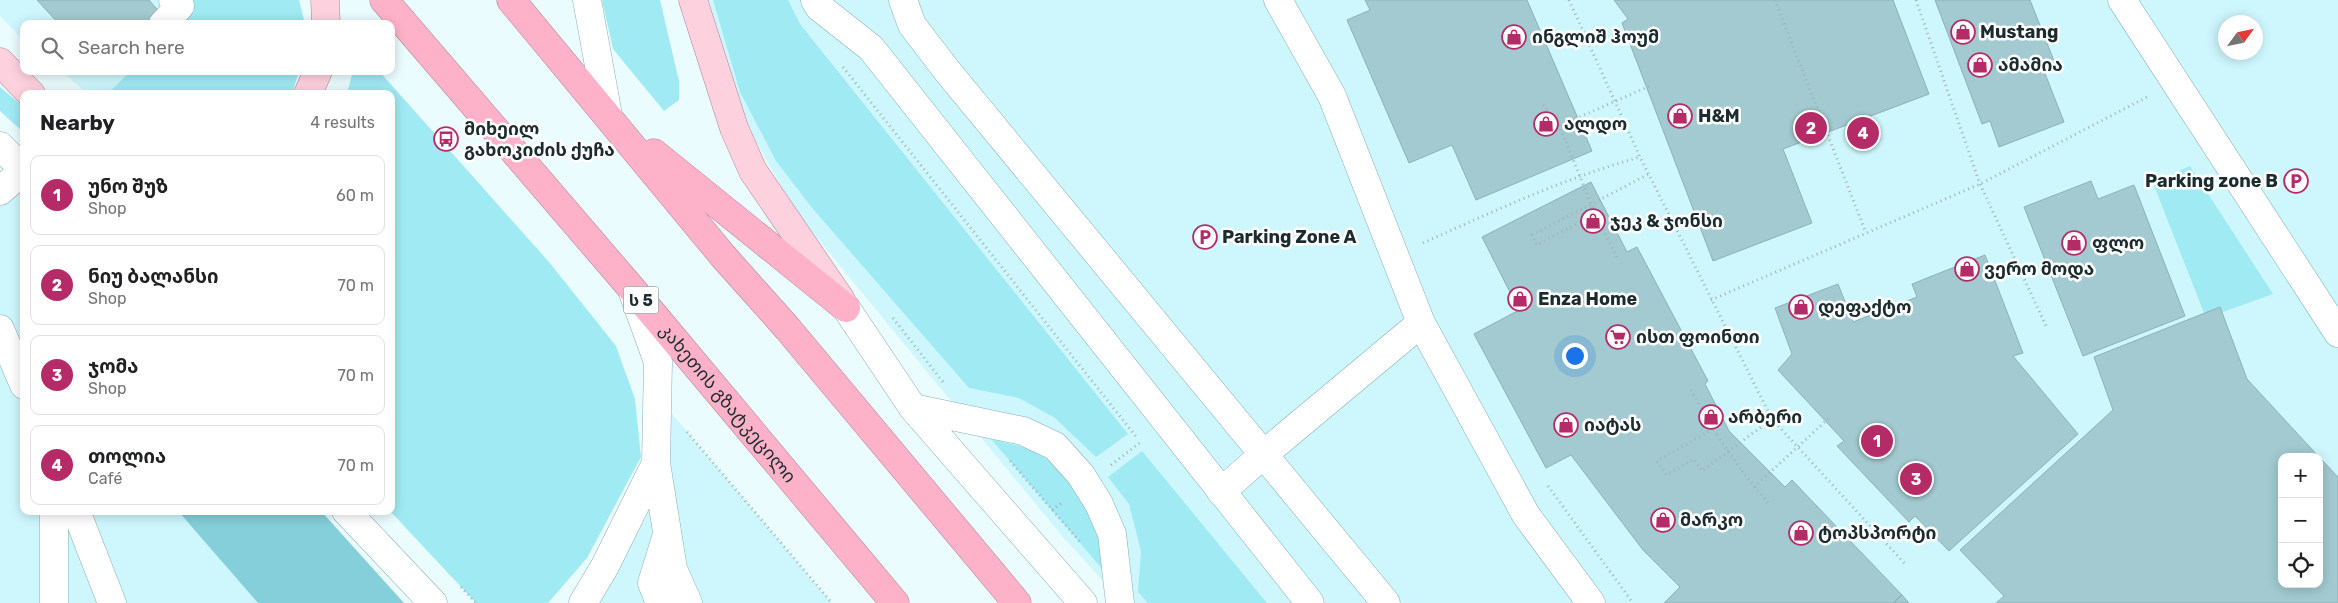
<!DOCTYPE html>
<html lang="en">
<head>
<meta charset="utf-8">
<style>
  :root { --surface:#fff; --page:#f6f6f6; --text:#202124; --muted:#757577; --line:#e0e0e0; --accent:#b52b68 }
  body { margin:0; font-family:Rubik,"Noto Sans Georgian",sans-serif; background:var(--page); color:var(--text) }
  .controls { position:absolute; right:15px; bottom:15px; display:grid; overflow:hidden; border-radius:10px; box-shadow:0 2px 12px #0003 }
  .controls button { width:45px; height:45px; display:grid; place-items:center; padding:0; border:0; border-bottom:1px solid var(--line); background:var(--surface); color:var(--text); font:25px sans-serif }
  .compass { position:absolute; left:2218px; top:15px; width:45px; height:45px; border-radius:50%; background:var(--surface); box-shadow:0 2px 12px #0003; rotate:57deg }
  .you { position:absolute; left:1574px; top:355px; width:18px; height:18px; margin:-12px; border:4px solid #fff; border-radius:50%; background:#1a73e8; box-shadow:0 0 0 8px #1a73e833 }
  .badge { display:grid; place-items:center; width:32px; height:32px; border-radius:50%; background:var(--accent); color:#fff; font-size:16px; font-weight:700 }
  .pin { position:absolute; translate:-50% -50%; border:2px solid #fff; box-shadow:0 1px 5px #0006 }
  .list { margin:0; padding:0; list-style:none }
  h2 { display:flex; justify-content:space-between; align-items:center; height:65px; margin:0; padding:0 20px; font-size:21px }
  h2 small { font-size:16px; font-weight:400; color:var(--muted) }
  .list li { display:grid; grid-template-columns:32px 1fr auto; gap:15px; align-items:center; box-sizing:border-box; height:80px; margin:0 10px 10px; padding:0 10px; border:1px solid var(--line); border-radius:10px }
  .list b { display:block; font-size:19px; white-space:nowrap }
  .list p { margin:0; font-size:16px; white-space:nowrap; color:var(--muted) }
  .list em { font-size:16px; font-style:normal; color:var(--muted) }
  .icon { flex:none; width:28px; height:28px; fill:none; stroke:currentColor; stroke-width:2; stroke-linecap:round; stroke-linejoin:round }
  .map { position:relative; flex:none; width:2338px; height:603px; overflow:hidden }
  .search { position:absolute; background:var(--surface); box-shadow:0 2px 12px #0003; left:20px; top:20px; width:375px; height:55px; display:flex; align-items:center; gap:12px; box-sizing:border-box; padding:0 18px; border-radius:10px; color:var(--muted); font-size:19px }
  .panel { position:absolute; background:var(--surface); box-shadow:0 2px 12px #0003; left:20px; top:90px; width:375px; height:425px; border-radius:10px }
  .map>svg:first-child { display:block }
  .built { fill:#cef7fd; fill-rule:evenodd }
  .green { fill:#a0eaf4 }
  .forest { fill:#84cfd9 }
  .building { fill:#a2cad0; stroke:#8ab1b6 }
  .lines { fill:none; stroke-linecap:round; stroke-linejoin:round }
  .minor-casing { stroke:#87aeb4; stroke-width:29 }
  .major-casing { stroke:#af8393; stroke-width:29 }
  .highway-casing { stroke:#af8393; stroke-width:29 }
  .path { stroke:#a1b2b4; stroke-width:3; stroke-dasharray:1 4; stroke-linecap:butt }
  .minor { stroke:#fff; stroke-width:28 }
  .major { stroke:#fed1df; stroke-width:28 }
  .highway { stroke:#feb2c9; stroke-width:28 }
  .path-bridge { stroke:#a1b2b4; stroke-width:3; stroke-dasharray:1 4; stroke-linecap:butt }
  .labels { text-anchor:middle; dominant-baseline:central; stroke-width:5; stroke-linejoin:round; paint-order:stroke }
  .shield { fill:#fff; stroke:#606b6d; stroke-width:1 }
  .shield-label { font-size:16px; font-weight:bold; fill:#1c2c2e }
  .poi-label { font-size:18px; font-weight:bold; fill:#1c2c2e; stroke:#fff; text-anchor:start }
  .street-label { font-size:18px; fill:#1c2c2e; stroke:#fff }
</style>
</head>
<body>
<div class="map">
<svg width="2338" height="603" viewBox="0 0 2338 603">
  <rect width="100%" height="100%" fill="#ebfcfe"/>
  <!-- built -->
  <path class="built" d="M 0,0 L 182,0 L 194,12 L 182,24 L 24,24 L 24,41 L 0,16 Z
    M 702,0 L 2338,0 L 2338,603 L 1123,603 L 1062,536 L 799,216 L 735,106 ZM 2226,22 L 2256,22 L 2256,52 L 2226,52 ZM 2282,457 L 2319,457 L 2319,584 L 2282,584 Z
    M 61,71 L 131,71 L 107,94 L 88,94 Z
    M 0,172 L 24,192 L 24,511 L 178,511 L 258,603 L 0,603 Z
    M 668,409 L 832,603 L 599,603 L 671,471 Z"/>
  <!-- green -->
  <path class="green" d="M 182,0 L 299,0 L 305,24 L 182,24 L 194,12 Z
    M 602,0 L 660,0 L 679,81 L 679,100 L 664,111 L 613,49 Z
    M 713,0 L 788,0 L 800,24 L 1128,434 L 1096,457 L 1055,418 L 1019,398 L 969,388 L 813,209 L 776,161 L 740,92 Z
    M 131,71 L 299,71 L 292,94 L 107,94 Z
    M 353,71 L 379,71 L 549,262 L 616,346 L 635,399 L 641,457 L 587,558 L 548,603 L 476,603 L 390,511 L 391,94 L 347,94 Z
    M 0,87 L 24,107 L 24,133 L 0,111 Z
    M 2190,166 L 2273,294 L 2206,318 L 2153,183 Z
    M 991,439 L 1027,448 L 1056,464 L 1088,504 L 1099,530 L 1104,571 Z
    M 1142,451 L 1267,603 L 1148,603 L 1138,592 L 1141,551 L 1129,504 L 1108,477 Z"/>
  <!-- forest -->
  <path class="forest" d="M 178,511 L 321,511 L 404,603 L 258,603 Z"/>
  <!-- building -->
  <path class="building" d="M 37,0 L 149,0 L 162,15 L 153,24 L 59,24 Z
    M 1365,0 L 1527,0 L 1592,151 L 1476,200 L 1452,145 L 1409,163 L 1347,20 L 1370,10 Z
    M 1614,0 L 1893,0 L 1929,94 L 1783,149 L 1812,223 L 1713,261 L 1622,23 L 1628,19 Z
    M 1935,0 L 2030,0 L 2056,66 L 2044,71 L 2064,122 L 1999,147 L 1990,121 L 1982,124 Z
    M 2091,181 L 2098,199 L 2134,185 L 2185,316 L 2083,356 L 2024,207 Z
    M 1591,182 L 1627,252 L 1637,247 L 1708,381 L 1705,384 L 1729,431 L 1785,487 L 1792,480 L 1902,595 L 1893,603 L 1664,603 L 1680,587 L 1643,550 L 1571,455 L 1546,468 L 1474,334 L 1519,310 L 1482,237 Z
    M 1985,255 L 2023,353 L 2013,356 L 2078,434 L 1949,551 L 1915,516 L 1909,522 L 1837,446 L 1844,441 L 1778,370 L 1792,354 L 1775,308 L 1838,284 L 1853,322 L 1917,297 L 1912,284 Z
    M 2220,307 L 2247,379 L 2319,457 L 2282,457 L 2282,584 L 2319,584 L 2319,457 L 2338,477 L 2338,603 L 1996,603 L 2004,596 L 1960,550 L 2113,410 L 2094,357 Z
    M 1902,595 L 1909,603 L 1893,603 Z"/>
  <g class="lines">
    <!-- minor casing -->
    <g class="minor-casing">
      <path id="minor" d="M 587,0 L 608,115
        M 815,0 L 819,7 L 871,48 L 1310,603
        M 903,0 L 912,25 L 948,72 L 1386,603
        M 1278,0 L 1332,96 L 1421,323 L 1526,515 L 1591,603
        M 2122,0 L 2338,333
        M 163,24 L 180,6 L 173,0
        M 0,146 L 24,170
        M 0,191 L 24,170
        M 846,308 L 913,408 L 1083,603
        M 0,329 L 24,385
        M 913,408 L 1023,431 L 1055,446 L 1081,475 L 1099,504 L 1112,534 L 1120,603
        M 656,463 L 673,569 L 688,603
        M 1221,492 L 1264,454 L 1421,323
        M 54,511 L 54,603
        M 76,511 L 112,603
        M 346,511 L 433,603
        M 583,603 L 605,566 L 656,463 L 658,362 L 632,290
        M 660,603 L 652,583 L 666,538"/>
    </g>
    <!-- major casing -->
    <g class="major-casing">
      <path id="major" d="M 325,0 L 326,24
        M 693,0 L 734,128 L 753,171 L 841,300
        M 0,62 L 31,94
        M 308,94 L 318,71"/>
    </g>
    <!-- highway casing -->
    <g class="highway-casing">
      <g id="highway">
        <path id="s1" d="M 384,0 L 632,289 L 895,603"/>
        <path d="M 511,0 L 723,256 L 788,329 L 1017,603"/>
        <path d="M 654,153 L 846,308"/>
      </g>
    </g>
    <!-- path -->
    <path class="path" d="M 1569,0 L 1640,157 L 1772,419 L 1906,565
      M 1775,0 L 1866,233
      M 1916,0 L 1980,184 L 2047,328
      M 843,67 L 1138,439
      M 1543,105 L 1559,125 L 1566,142
      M 1559,125 L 1575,119
      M 1423,243 C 1494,211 1565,178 1640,157
      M 1617,257 L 1595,214 L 1537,245 L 1532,235 L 1649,174
      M 1711,300 L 1980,184 L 2149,96
      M 893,318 L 943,382
      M 1691,390 L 1717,435
      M 1713,429 L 1657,461 L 1666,475 L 1694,459 L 1702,471 L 1772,419
      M 687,432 L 832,603
      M 1010,461 L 1081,543
      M 1111,465 L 1142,441
      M 1742,471 L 1768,503
      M 1548,486 L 1633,603
      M 1052,510 L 1063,502
      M 461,587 L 476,603"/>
    <!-- minor -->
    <use href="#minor" class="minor"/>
    <!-- major -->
    <use href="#major" class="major"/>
    <!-- highway -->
    <use href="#highway" class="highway"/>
    <!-- path-bridge -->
    <path class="path-bridge" d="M 1575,119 L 1652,85
      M 1566,142 L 1595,214
      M 1717,435 L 1742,471
      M 1754,487 L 1829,418"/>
  </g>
  <!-- icons -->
  <defs>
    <g id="shop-ring" transform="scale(1.25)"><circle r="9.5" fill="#fff" stroke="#b52b68" stroke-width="1.5"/><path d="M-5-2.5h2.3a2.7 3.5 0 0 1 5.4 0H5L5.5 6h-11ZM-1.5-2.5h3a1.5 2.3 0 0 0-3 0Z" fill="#b52b68"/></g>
    <g id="bus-ring" transform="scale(1.25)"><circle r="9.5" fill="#fff" stroke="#b52b68" stroke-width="1.5"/><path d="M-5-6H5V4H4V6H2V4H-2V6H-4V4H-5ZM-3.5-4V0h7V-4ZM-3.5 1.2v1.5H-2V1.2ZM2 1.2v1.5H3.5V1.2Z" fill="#b52b68"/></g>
    <g id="parking-ring" transform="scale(1.25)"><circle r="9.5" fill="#fff" stroke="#b52b68" stroke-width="1.5"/><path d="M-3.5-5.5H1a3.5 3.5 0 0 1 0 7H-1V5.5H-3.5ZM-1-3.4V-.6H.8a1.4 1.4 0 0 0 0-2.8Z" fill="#b52b68"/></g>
    <g id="supermarket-ring" transform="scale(1.25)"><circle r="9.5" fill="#fff" stroke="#b52b68" stroke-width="1.5"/><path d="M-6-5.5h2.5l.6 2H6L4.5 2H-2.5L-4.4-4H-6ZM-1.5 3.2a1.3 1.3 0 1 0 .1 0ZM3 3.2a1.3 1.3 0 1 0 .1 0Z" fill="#b52b68"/></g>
  </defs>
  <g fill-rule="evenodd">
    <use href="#shop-ring" x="1963" y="32"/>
    <use href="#shop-ring" x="1514" y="37"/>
    <use href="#shop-ring" x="1980" y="65"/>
    <use href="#shop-ring" x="1680" y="116"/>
    <use href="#shop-ring" x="1546" y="124"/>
    <use href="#bus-ring" x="446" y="139"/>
    <use href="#parking-ring" x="2296" y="181"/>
    <use href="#shop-ring" x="1593" y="221"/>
    <use href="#parking-ring" x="1205" y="237"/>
    <use href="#shop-ring" x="2074" y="243"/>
    <use href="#shop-ring" x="1967" y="269"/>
    <use href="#shop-ring" x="1520" y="299"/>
    <use href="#shop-ring" x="1801" y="307"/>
    <use href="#supermarket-ring" x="1618" y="337"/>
    <use href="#shop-ring" x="1711" y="417"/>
    <use href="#shop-ring" x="1566" y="425"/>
    <use href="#shop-ring" x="1663" y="520"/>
    <use href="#shop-ring" x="1801" y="533"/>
  </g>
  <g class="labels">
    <!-- shield labels -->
    <rect class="shield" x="623.5" y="286.5" width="35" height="27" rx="4"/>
    <g class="shield-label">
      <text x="641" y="300">ს 5</text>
    </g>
    <!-- poi labels -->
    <g class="poi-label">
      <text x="1980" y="32">Mustang</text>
      <text x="1532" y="37">ინგლიშ ჰოუმ</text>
      <text x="1998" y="65">ამამია</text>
      <text x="1698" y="116">H&amp;M</text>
      <text x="1564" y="124">ალდო</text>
      <text x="464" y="129">მიხეილ<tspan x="464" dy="21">გახოკიძის ქუჩა</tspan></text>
      <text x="2278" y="181" text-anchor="end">Parking zone B</text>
      <text x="1610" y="221">ჯეკ &amp; ჯონსი</text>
      <text x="1222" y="237">Parking Zone A</text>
      <text x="2092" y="243">ფლო</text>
      <text x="1984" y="269">ვერო მოდა</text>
      <text x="1538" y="299">Enza Home</text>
      <text x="1818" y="307">დეფაქტო</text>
      <text x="1636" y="337">ისთ ფოინთი</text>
      <text x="1728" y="417">არბერი</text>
      <text x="1584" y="425">იატას</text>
      <text x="1680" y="520">მარკო</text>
      <text x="1818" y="533">ტოპსპორტი</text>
    </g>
    <!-- street labels -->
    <g class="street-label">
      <text stroke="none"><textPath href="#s1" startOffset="530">კახეთის გზატკეცილი</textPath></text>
    </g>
  </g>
</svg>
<div class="controls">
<button>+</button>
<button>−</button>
<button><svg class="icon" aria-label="locate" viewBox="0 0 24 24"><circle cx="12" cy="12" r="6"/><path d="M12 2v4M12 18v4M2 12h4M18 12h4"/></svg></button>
</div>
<svg class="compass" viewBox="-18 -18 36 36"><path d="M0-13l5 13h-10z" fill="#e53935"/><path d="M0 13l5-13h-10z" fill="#757577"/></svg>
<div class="you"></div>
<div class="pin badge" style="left:1877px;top:441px">1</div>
<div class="pin badge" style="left:1811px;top:128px">2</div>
<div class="pin badge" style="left:1916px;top:479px">3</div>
<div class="pin badge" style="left:1863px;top:133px">4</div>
<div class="search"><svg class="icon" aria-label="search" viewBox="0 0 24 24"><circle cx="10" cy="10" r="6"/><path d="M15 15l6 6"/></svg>Search here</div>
<section class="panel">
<h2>Nearby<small>4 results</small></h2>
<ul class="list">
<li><span class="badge">1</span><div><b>უნო შუზ</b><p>Shop</p></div><em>60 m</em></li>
<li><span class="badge">2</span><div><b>ნიუ ბალანსი</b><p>Shop</p></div><em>70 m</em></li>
<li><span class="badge">3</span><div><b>ჯომა</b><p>Shop</p></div><em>70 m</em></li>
<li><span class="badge">4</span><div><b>თოლია</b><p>Café</p></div><em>70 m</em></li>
</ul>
</section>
</div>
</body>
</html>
